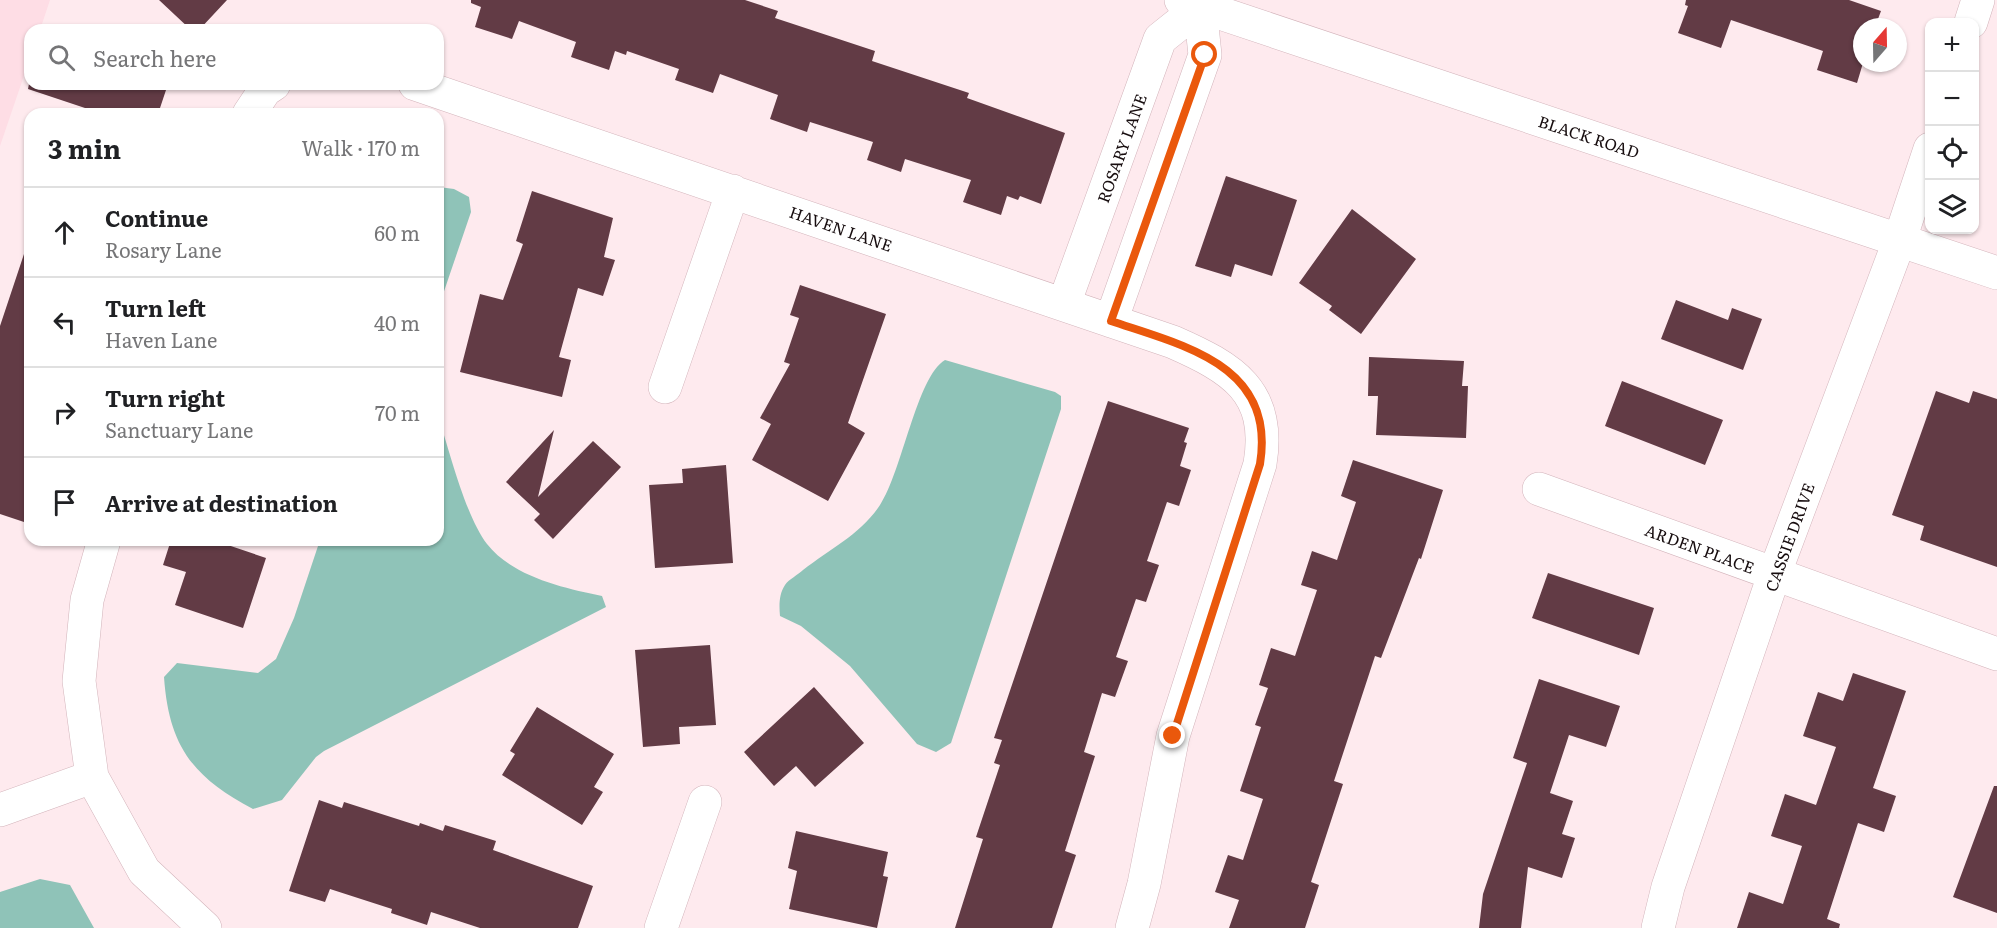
<!DOCTYPE html>
<html lang="en">
<head>
<meta charset="utf-8">
<style>
  :root { --surface:#fff; --page:#f6f6f6; --text:#202124; --muted:#757577; --line:#e0e0e0 }
  body { margin:0; font-family:Literata,serif; background:var(--page); color:var(--text) }
  .controls { position:absolute; right:18px; top:18px; display:grid; overflow:hidden; border-radius:12px; box-shadow:0 2px 4px #0004 }
  .controls button { width:54px; height:54px; display:grid; place-items:center; padding:0; border:0; border-bottom:2px solid var(--line); background:var(--surface); color:var(--text); font:30px sans-serif }
  .compass { position:absolute; left:1853px; top:18px; width:54px; height:54px; border-radius:50%; background:var(--surface); box-shadow:0 2px 4px #0004; rotate:20deg }
  .stop { position:absolute; width:18px; height:18px; margin:-14px; border:4px solid #ea580c; border-radius:50%; background:#fff }
  .stop.end { background:#ea580c; border-color:#fff; box-shadow:0 2px 6px #0008 }
  .list { margin:0; padding:0; list-style:none }
  h2 { display:flex; justify-content:space-between; align-items:center; height:78px; margin:0; padding:0 24px; font-size:26px }
  h2 small { font-size:20px; font-weight:400; color:var(--muted) }
  .list li { display:grid; grid-template-columns:39px 1fr auto; gap:18px; align-items:center; box-sizing:border-box; height:90px; padding:0 24px; border-top:2px solid var(--line) }
  .list b { display:block; font-size:22px; white-space:nowrap }
  .list p { margin:0; font-size:20px; white-space:nowrap; color:var(--muted) }
  .list em { font-size:20px; font-style:normal; color:var(--muted) }
  .icon { flex:none; width:33px; height:33px; fill:none; stroke:currentColor; stroke-width:2; stroke-linecap:round; stroke-linejoin:round }
  .map { position:relative; flex:none; width:1997px; height:928px; overflow:hidden }
  .search { position:absolute; background:var(--surface); box-shadow:0 2px 4px #0004; left:24px; top:24px; width:420px; height:66px; display:flex; align-items:center; gap:15px; box-sizing:border-box; padding:0 21px; border-radius:18px; color:var(--muted); font-size:22px }
  .panel { position:absolute; background:var(--surface); box-shadow:0 2px 4px #0004; left:24px; top:108px; width:420px; height:438px; border-radius:18px }
  .map>svg:first-child { display:block }
  .built { fill:#fedde5 }
  .water { fill:#8fc3b8 }
  .building { fill:#623b45 }
  .lines { fill:none; stroke-linecap:round; stroke-linejoin:round }
  .minor-casing { stroke:#d3b4bb; stroke-width:34 }
  .secondary-casing { stroke:#d3b4bb; stroke-width:34 }
  .minor { stroke:#fff; stroke-width:33 }
  .secondary { stroke:#fff; stroke-width:33 }
  .route { stroke:#ea580c; stroke-width:8 }
  .labels { text-anchor:middle; dominant-baseline:central; stroke-width:6; stroke-linejoin:round; paint-order:stroke }
  .street-label { font-size:16px; fill:#170d0f; stroke:#fff }
</style>
</head>
<body>
<div class="map">
<svg width="1997" height="928" viewBox="0 0 1997 928">
  <rect width="100%" height="100%" fill="#feeaee"/>
  <!-- built -->
  <path class="built" d="M 0,0 L 50,0 L 40,30 L 30,30 L 30,58 L 0,146 Z"/>
  <!-- water -->
  <path class="water" d="M 439,187 L 454,189 L 469,197 L 471,212 L 438,309 Z
    M 945,360 L 1055,392 L 1061,396 L 1061,409 L 951,743 L 936,752 L 917,744 L 850,666 L 801,626 L 780,616 C 779,605 779,594 785,585 C 789,579 798,575 803,570 C 830,549 861,534 880,505 C 902,472 917,376 945,360 Z
    M 438,416 C 450,452 465,515 487,544 C 513,577 564,588 602,596 L 606,607 L 324,751 L 316,757 L 282,800 L 253,809 C 193,777 169,747 164,677 L 177,663 L 258,673 L 276,659 L 294,618 L 320,540 L 438,540 Z
    M 40,879 L 70,885 L 94,928 L 0,928 L 0,892 Z"/>
  <!-- building -->
  <path class="building" d="M 159,0 L 227,0 L 199,30 L 191,30 Z
    M 471,0 L 745,0 L 778,11 L 775,18 L 875,51 L 872,61 L 969,93 L 967,98 L 1065,133 L 1041,204 L 1020,196 L 1018,200 L 1007,196 L 1001,215 L 963,202 L 971,180 L 905,159 L 901,172 L 867,160 L 873,142 L 810,122 L 807,132 L 770,119 L 778,95 L 720,74 L 713,93 L 675,80 L 679,69 L 627,51 L 626,55 L 615,51 L 609,70 L 571,57 L 576,42 L 519,21 L 512,39 L 475,27 L 481,7 L 471,3 Z
    M 1686,0 L 1849,0 L 1881,11 L 1875,27 L 1862,27 L 1863,63 L 1857,83 L 1817,70 L 1823,51 L 1731,20 L 1721,48 L 1678,33 L 1688,6 L 1685,5 Z
    M 29,84 L 168,84 L 158,114 L 103,114 L 28,89 Z
    M 1226,176 L 1297,200 L 1272,276 L 1235,264 L 1231,277 L 1195,266 Z
    M 532,191 L 613,218 L 604,257 L 615,260 L 603,296 L 578,288 L 559,357 L 571,360 L 562,397 L 460,372 L 480,294 L 503,300 L 523,244 L 516,241 Z
    M 1352,209 L 1416,259 L 1361,334 L 1329,310 L 1332,306 L 1299,283 Z
    M 25,251 L 30,252 L 30,524 L 0,514 L 0,326 Z
    M 800,285 L 886,314 L 848,423 L 865,433 L 828,501 L 752,460 L 771,424 L 760,418 L 790,364 L 784,362 L 799,318 L 790,315 Z
    M 1676,300 L 1728,320 L 1732,308 L 1762,319 L 1743,370 L 1661,339 Z
    M 1369,357 L 1464,361 L 1462,386 L 1468,386 L 1466,438 L 1376,435 L 1378,396 L 1368,396 Z
    M 1622,381 L 1723,420 L 1705,465 L 1605,426 Z
    M 1936,391 L 1969,403 L 1973,391 L 1997,399 L 1997,567 L 1920,540 L 1924,526 L 1892,515 Z
    M 1108,401 L 1189,428 L 1184,442 L 1187,443 L 1180,466 L 1191,470 L 1179,506 L 1167,502 L 1147,561 L 1159,565 L 1146,602 L 1136,599 L 1116,657 L 1128,661 L 1115,697 L 1102,693 L 1084,752 L 1095,756 L 1065,851 L 1076,855 L 1052,928 L 955,928 L 983,839 L 976,837 L 1000,765 L 994,763 L 1002,740 L 994,738 Z
    M 554,430 L 538,497 L 593,441 L 621,467 L 553,539 L 534,520 L 540,514 L 506,482 Z
    M 1353,460 L 1443,490 L 1421,559 L 1419,558 L 1381,658 L 1375,656 L 1334,781 L 1343,784 L 1311,882 L 1319,885 L 1305,928 L 1229,928 L 1239,900 L 1215,892 L 1228,855 L 1243,860 L 1263,799 L 1240,791 L 1261,727 L 1255,725 L 1268,688 L 1259,685 L 1271,648 L 1295,656 L 1317,590 L 1301,585 L 1312,551 L 1337,560 L 1356,502 L 1341,496 Z
    M 726,465 L 733,563 L 655,568 L 649,485 L 683,483 L 682,469 Z
    M 171,540 L 213,540 L 266,558 L 243,628 L 175,605 L 186,572 L 163,565 Z
    M 1548,573 L 1654,608 L 1639,655 L 1532,618 Z
    M 710,645 L 716,725 L 679,727 L 680,744 L 643,747 L 635,650 Z
    M 1853,673 L 1906,691 L 1873,788 L 1896,796 L 1884,832 L 1858,823 L 1827,919 L 1840,924 L 1839,928 L 1737,928 L 1749,892 L 1783,904 L 1802,846 L 1771,836 L 1785,794 L 1816,805 L 1836,747 L 1803,736 L 1818,692 L 1843,701 Z
    M 1539,679 L 1620,706 L 1606,747 L 1569,735 L 1550,793 L 1573,801 L 1562,834 L 1575,838 L 1562,878 L 1528,867 L 1521,928 L 1479,928 L 1483,894 L 1527,763 L 1513,758 Z
    M 814,687 L 864,743 L 815,787 L 796,766 L 774,786 L 744,752 Z
    M 537,707 L 614,754 L 594,787 L 603,792 L 582,825 L 502,775 L 515,754 L 510,751 Z
    M 1994,786 L 1997,786 L 1997,913 L 1953,897 Z
    M 319,800 L 342,808 L 344,802 L 419,826 L 420,823 L 443,831 L 445,825 L 496,841 L 493,850 L 593,886 L 578,928 L 480,928 L 431,912 L 427,925 L 391,913 L 392,909 L 330,889 L 325,902 L 289,891 Z
    M 796,831 L 888,852 L 883,876 L 888,877 L 877,928 L 789,909 L 797,871 L 788,868 Z"/>
  <g class="lines">
    <!-- minor casing -->
    <g class="minor-casing">
      <path id="minor" d="M 1971,22 L 1978,0
        M 415,84 L 1173,342 C 1232,368 1272,391 1260,464 L 1173,736 L 1144,884 L 1132,928
        M 249,114 L 265,90 L 274,84
        M 1064,304 L 1160,39 L 1200,7
        M 1111,321 L 1205,55 L 1200,7 L 1202,0
        M 665,387 L 733,191
        M 1539,489 L 1997,654
        M 92,777 L 79,681 L 87,600 L 104,540
        M 0,810 L 92,777 L 144,871 L 205,928
        M 661,928 L 705,802
        M 1658,928 L 1668,887 L 1774,575 L 1900,239 L 1930,149"/>
    </g>
    <!-- secondary casing -->
    <g class="secondary-casing">
      <path id="secondary" d="M 1181,0 L 1997,273"/>
    </g>
    <!-- minor -->
    <use href="#minor" class="minor"/>
    <!-- secondary -->
    <use href="#secondary" class="secondary"/>
  </g>
  <g class="lines">
    <!-- route -->
    <path class="route" d="M 1173,736 L 1260,464 C 1276,365 1185,346 1111,321 L 1205,55"/>
  </g>
  <g class="labels">
    <!-- street labels -->
    <g class="street-label">
      <text transform="translate(1589 136) rotate(18)">BLACK ROAD</text>
      <text transform="translate(1121 148) rotate(-70)">ROSARY LANE</text>
      <text transform="translate(841 228) rotate(19)">HAVEN LANE</text>
      <text transform="translate(1789 537) rotate(-70)">CASSIE DRIVE</text>
      <text transform="translate(1700 548) rotate(20)">ARDEN PLACE</text>
    </g>
  </g>
</svg>
<div class="controls">
<button>+</button>
<button>−</button>
<button><svg class="icon" aria-label="locate" viewBox="0 0 24 24"><circle cx="12" cy="12" r="6"/><path d="M12 2v4M12 18v4M2 12h4M18 12h4"/></svg></button>
<button><svg class="icon" aria-label="layers" viewBox="0 0 24 24"><path d="M12 4l9 5-9 5-9-5zM3 14l9 5 9-5"/></svg></button>
</div>
<svg class="compass" viewBox="-18 -18 36 36"><path d="M0-13l5 13h-10z" fill="#e53935"/><path d="M0 13l5-13h-10z" fill="#757577"/></svg>
<div class="stop" style="left:1205px;top:55px"></div>
<div class="stop end" style="left:1173px;top:736px"></div>
<div class="search"><svg class="icon" aria-label="search" viewBox="0 0 24 24"><circle cx="10" cy="10" r="6"/><path d="M15 15l6 6"/></svg>Search here</div>
<section class="panel">
<h2>3 min<small>Walk · 170 m</small></h2>
<ul class="list">
<li><svg class="icon" aria-label="ahead" viewBox="0 0 24 24"><path d="M12 20V5M6 11l6-6 6 6"/></svg><div><b>Continue</b><p>Rosary Lane</p></div><em>60 m</em></li>
<li><svg class="icon" aria-label="left" viewBox="0 0 24 24"><path d="M17 20v-9H6M10 6l-5 5 5 5"/></svg><div><b>Turn left</b><p>Haven Lane</p></div><em>40 m</em></li>
<li><svg class="icon" aria-label="right" viewBox="0 0 24 24"><path d="M7 20v-9h11M14 6l5 5-5 5"/></svg><div><b>Turn right</b><p>Sanctuary Lane</p></div><em>70 m</em></li>
<li><svg class="icon" aria-label="arrive" viewBox="0 0 24 24"><path d="M6 21V4h12l-3 4 3 4H6"/></svg><div><b>Arrive at destination</b></div></li>
</ul>
</section>
</div>
</body>
</html>
